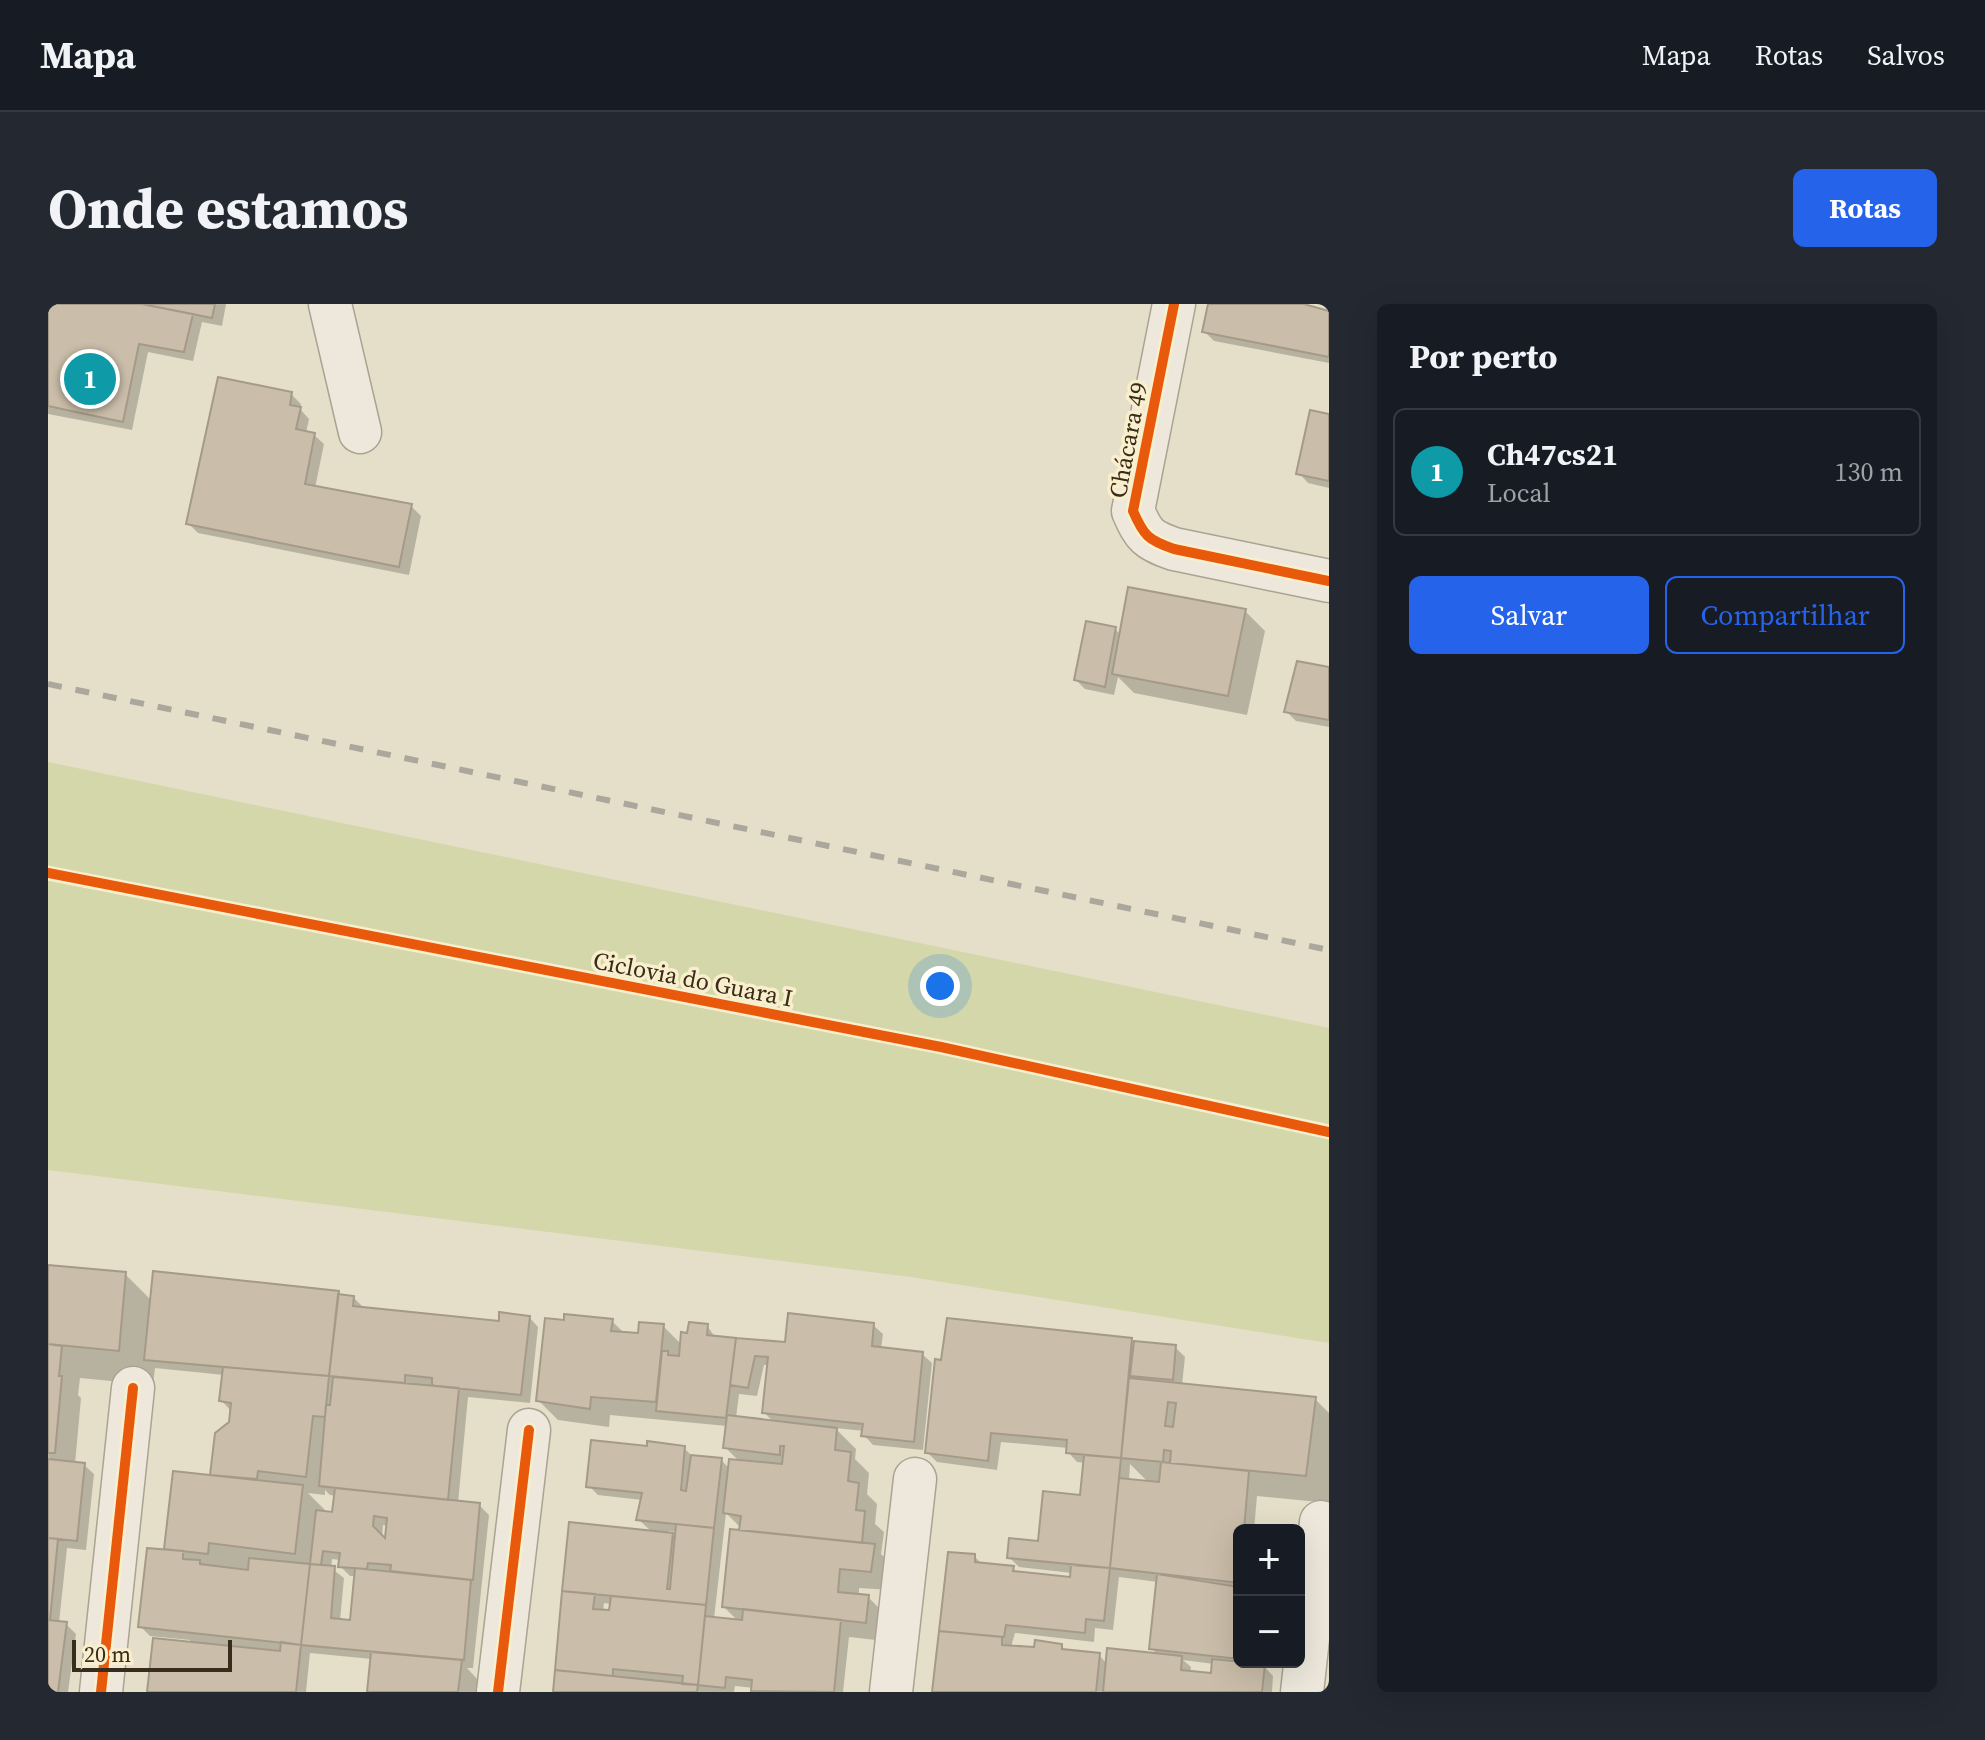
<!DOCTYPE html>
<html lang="pt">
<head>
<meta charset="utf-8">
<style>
  :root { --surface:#171b24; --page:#242831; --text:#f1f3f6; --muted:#9ea1a6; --line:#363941; --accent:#2563eb }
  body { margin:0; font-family:"Source Serif 4",serif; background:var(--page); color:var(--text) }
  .controls { position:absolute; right:24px; bottom:24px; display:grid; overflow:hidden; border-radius:12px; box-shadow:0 8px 32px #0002 }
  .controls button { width:72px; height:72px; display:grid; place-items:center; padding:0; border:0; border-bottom:2px solid var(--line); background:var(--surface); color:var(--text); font:40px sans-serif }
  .scale { position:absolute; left:24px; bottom:20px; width:160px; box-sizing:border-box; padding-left:8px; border:4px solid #392c1a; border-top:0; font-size:22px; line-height:28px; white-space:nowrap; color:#392c1a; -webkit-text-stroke:6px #f9efcd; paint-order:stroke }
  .you { position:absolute; left:892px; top:682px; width:28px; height:28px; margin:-20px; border:6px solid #fff; border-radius:50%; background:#1a73e8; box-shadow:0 0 0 12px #1a73e833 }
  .badge { display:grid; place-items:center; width:52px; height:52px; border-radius:50%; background:var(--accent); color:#fff; font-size:26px; font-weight:700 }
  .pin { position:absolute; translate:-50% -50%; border:4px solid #fff; box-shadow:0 2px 8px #0006 }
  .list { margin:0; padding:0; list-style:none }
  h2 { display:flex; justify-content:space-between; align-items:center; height:104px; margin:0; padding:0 32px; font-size:34px }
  h2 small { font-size:26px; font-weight:400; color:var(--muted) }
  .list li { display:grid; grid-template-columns:52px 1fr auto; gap:24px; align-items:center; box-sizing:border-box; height:128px; margin:0 16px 16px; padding:0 16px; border:2px solid var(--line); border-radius:12px }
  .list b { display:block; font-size:30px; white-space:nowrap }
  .list p { margin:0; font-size:26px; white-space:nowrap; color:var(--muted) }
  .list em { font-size:26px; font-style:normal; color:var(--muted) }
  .actions { display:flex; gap:16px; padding:24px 32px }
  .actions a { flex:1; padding:18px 0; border:2px solid var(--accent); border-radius:12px; text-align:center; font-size:28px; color:var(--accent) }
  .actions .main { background:var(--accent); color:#fff }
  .map { position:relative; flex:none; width:1281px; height:1388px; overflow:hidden; border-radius:12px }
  header { display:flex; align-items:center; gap:48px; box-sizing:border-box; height:112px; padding:0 40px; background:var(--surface); border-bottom:2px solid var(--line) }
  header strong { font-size:38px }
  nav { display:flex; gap:44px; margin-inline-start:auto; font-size:28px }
  .intro { display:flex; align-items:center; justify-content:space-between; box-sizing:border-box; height:192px; padding:0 48px }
  h1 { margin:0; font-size:56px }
  .button { padding:20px 36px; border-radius:12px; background:var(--accent); color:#fff; font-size:28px; font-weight:700 }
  main { display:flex; gap:48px; padding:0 48px }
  aside { flex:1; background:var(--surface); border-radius:12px; box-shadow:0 8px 32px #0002 }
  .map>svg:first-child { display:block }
  .green { fill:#d3d7aa }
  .shadow { fill:#0003; fill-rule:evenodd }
  .building { fill:#cabda9; stroke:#a59a88; stroke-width:2; fill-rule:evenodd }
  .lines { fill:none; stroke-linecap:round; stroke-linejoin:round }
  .street-casing { stroke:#aaa393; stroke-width:45 }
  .street { stroke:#ede8db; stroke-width:42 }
  .rail { stroke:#aba79c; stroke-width:6; stroke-dasharray:14 14; stroke-linecap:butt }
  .cycleway-casing { stroke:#f9efcd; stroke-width:15 }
  .cycleway { stroke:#e8590c; stroke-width:10 }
  .labels { text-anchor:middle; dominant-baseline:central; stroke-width:7; stroke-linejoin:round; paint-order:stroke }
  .street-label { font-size:24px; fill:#392c1a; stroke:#f9efcd }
</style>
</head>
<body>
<header>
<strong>Mapa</strong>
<nav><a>Mapa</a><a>Rotas</a><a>Salvos</a></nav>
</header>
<div class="intro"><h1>Onde estamos</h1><a class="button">Rotas</a></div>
<main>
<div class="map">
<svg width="1281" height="1388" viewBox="0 0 1281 1388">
  <rect width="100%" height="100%" fill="#e5dfc9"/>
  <!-- green -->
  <path class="green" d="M 0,458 L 1281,724 L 1281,1039 L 863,973 L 0,866 Z"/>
  <!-- shadow -->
  <path class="shadow" d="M 0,0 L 178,0 L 174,22 L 154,18 L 145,57 L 100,48 L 84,126 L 0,110 Z
    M 1162,0 L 1257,0 L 1261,5 L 1281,9 L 1281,59 L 1166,37 L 1157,28 Z
    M 243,90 L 253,100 L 252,105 L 261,115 L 258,129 L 266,131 L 276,140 L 267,184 L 363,202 L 373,212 L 361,271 L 150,229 L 141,220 Z
    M 1281,112 L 1281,184 L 1260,179 L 1251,169 Z
    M 1197,307 L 1217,327 L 1199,411 L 1086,389 L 1070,373 L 1066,391 L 1037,385 L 1028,376 L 1067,325 L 1073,331 Z
    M 1281,365 L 1281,423 L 1248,417 L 1238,407 Z
    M 0,963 L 77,970 L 104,997 L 293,992 L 305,993 L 315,1003 L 452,1019 L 481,1013 L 490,1023 L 482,1099 L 420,1093 L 410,1199 L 431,1201 L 441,1211 L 425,1364 L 419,1364 L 441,1388 L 321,1388 L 324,1355 L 262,1349 L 258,1388 L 101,1388 L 142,1340 L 142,1336 L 102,1332 L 92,1322 L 122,1248 L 118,1244 L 168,1174 L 165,1170 L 183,1120 L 184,1108 L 173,1096 L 176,1071 L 107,1064 L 105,1081 L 32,1074 L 30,1091 L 33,1094 L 27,1160 L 36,1161 L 46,1170 L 38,1246 L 19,1244 L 11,1319 L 18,1320 L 28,1330 L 20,1388 L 0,1388 ZM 277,1186 L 282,1191 L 288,1192 L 286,1210 L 281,1210 L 260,1189 L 277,1191 ZM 335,1221 L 340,1222 L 339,1238 L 334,1234 ZM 284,1255 L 293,1256 L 292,1262 L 302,1272 L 308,1272 L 304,1318 L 292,1317 L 296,1274 L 283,1264 Z
    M 564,1017 L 577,1030 L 592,1031 L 615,1022 L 634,1041 L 641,1031 L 659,1022 L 668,1034 L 738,1041 L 825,1021 L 835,1030 L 833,1045 L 874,1050 L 884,1059 L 875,1146 L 825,1141 L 816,1131 L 816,1127 L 787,1124 L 808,1145 L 807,1155 L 821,1169 L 819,1190 L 829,1200 L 827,1220 L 836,1228 L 833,1250 L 845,1262 L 842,1286 L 811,1284 L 811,1292 L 820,1293 L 840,1313 L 837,1337 L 801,1333 L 795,1388 L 707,1388 L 706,1384 L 687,1382 L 686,1388 L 508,1388 L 523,1220 L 604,1228 L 590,1215 L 594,1196 L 550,1191 L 541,1182 L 601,1144 L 636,1144 L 645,1153 L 673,1156 L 682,1165 L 692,1158 L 677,1143 L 679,1122 L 562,1111 L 561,1123 L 510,1116 L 490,1096 ZM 716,1061 L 721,1061 L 716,1108 L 726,1119 L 688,1114 L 691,1090 L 709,1092 ZM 678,1209 L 694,1225 L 676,1303 L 691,1318 L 666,1315 ZM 620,1227 L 630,1228 L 629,1235 ZM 556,1299 L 564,1300 L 563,1309 L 555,1308 Z
    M 1083,1035 L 1087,1039 L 1127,1043 L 1137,1053 L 1134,1081 L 1267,1095 L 1281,1109 L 1281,1199 L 1209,1192 L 1206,1226 L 1191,1226 L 1191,1358 L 1207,1358 L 1207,1361 L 1216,1362 L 1225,1372 L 1224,1388 L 886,1388 L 902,1250 L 926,1252 L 935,1261 L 965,1264 L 971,1270 L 1024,1275 L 1024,1269 L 971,1263 L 961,1253 L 991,1239 L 1034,1193 L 1037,1159 L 1029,1158 L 1020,1148 L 1020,1144 L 953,1138 L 949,1166 L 889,1158 L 879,1148 ZM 1082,1160 L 1101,1179 L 1081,1177 ZM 1071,1273 L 1110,1278 L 1103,1344 L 1111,1352 L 1059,1360 L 1051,1351 L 1020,1348 L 1013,1342 L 988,1346 L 963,1343 L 967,1329 L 1046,1338 L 1047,1324 L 1065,1326 ZM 1135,1356 L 1166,1360 L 1165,1371 L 1142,1369 L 1143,1363 Z"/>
  <!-- building -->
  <path class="building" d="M 0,0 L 94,0 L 145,10 L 136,48 L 91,40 L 75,118 L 0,102 Z
    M 94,0 L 167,0 L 164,14 Z
    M 1160,0 L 1256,0 L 1281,7 L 1281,53 L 1154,28 Z
    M 170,73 L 244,88 L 242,101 L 253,103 L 248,125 L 267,129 L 257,180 L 364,200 L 351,263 L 138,220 Z
    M 1262,106 L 1281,110 L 1281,177 L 1248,170 Z
    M 1080,283 L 1198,305 L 1180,392 L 1064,370 Z
    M 1038,317 L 1068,323 L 1057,383 L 1026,376 Z
    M 1249,357 L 1281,363 L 1281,416 L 1236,408 Z
    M 0,961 L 78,968 L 71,1047 L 0,1040 Z
    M 105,967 L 291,987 L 281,1072 L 96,1056 Z
    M 290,990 L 306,992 L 305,1002 L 451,1017 L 451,1008 L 482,1012 L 473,1091 L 387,1082 L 384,1081 L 384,1074 L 357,1071 L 357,1079 L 281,1072 Z
    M 740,1009 L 826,1019 L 824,1042 L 875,1048 L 866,1138 L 813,1132 L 815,1120 L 714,1109 L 720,1053 L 707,1052 L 700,1084 L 682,1081 L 688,1034 L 737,1038 Z
    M 516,1010 L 565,1015 L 563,1027 L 590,1029 L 591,1018 L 616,1020 L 608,1098 L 543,1093 L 542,1105 L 488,1097 L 497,1014 L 516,1016 Z
    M 899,1014 L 1084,1034 L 1073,1154 L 1018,1149 L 1019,1136 L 943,1129 L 940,1157 L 877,1149 L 887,1055 L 893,1056 Z
    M 641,1018 L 660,1020 L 659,1031 L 688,1034 L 678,1114 L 608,1107 L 614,1047 L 620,1047 L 620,1051 L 631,1052 L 633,1028 L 639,1029 Z
    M 1086,1037 L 1128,1041 L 1125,1076 L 1082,1072 Z
    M 0,1040 L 14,1042 L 11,1072 L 14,1072 L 7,1149 L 0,1149 Z
    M 175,1063 L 281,1072 L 277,1113 L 265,1112 L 258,1173 L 210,1167 L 209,1175 L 162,1171 L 167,1129 L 181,1118 L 183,1099 L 171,1097 Z
    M 285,1073 L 411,1084 L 400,1196 L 271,1182 L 278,1101 L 282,1101 Z
    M 1081,1074 L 1268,1093 L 1258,1172 L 1122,1159 L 1123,1147 L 1116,1146 L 1115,1158 L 1073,1154 ZM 1120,1098 L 1128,1099 L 1125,1123 L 1117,1122 Z
    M 679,1111 L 789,1124 L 787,1146 L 803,1148 L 800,1177 L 811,1179 L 808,1206 L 817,1207 L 814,1239 L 691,1226 L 693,1212 L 675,1209 L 681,1155 L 734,1160 L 736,1142 L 732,1142 L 732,1151 L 675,1144 Z
    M 543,1136 L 599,1142 L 599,1137 L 637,1142 L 633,1186 L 638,1187 L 643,1151 L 674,1154 L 666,1224 L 588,1216 L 594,1189 L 538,1183 Z
    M 1036,1151 L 1073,1154 L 1062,1264 L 959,1254 L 961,1234 L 990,1237 L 995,1187 L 1032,1191 Z
    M 0,1155 L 37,1159 L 29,1237 L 0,1234 Z
    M 1113,1158 L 1201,1167 L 1196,1226 L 1191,1226 L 1191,1279 L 1062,1264 L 1071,1174 L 1111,1178 Z
    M 125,1167 L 255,1181 L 247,1250 L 161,1239 L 160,1250 L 116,1245 Z
    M 287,1184 L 432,1199 L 425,1276 L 342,1267 L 343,1261 L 320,1259 L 319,1265 L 290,1263 L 292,1249 L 275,1247 L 273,1261 L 262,1260 L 268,1206 L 284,1208 ZM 326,1212 L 339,1214 L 337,1234 L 325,1222 Z
    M 521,1218 L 625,1229 L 619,1285 L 622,1285 L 628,1220 L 666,1224 L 658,1301 L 514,1287 Z
    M 682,1225 L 827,1240 L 823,1268 L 792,1265 L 790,1288 L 821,1291 L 818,1319 L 674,1303 Z
    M 0,1234 L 10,1235 L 2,1316 L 0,1316 Z
    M 99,1244 L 135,1247 L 135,1255 L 152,1256 L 152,1260 L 200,1266 L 201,1254 L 262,1260 L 253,1341 L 90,1323 Z
    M 900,1248 L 927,1250 L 927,1258 L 966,1262 L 965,1267 L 1022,1273 L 1023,1261 L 1062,1264 L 1056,1317 L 1038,1315 L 1037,1329 L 958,1321 L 956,1333 L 891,1327 Z
    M 262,1260 L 287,1262 L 283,1314 L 302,1316 L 307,1264 L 423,1276 L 416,1356 L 253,1341 Z
    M 1109,1270 L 1191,1283 L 1191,1355 L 1101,1345 Z
    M 514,1287 L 547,1290 L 545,1305 L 561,1306 L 563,1292 L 658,1301 L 650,1381 L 634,1380 L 635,1372 L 565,1365 L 565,1372 L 507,1366 Z
    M 695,1305 L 793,1316 L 786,1388 L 703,1387 L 704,1376 L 678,1373 L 677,1384 L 650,1381 L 657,1312 L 694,1316 Z
    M 0,1316 L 19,1318 L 10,1388 L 0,1388 Z
    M 891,1327 L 954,1333 L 954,1341 L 986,1343 L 987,1336 L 1014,1340 L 1014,1345 L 1052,1349 L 1048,1388 L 884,1388 Z
    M 105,1334 L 232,1347 L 233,1338 L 253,1341 L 248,1388 L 99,1388 Z
    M 1059,1344 L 1134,1352 L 1133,1366 L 1163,1369 L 1164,1355 L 1217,1360 L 1214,1388 L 1055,1388 Z
    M 323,1348 L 414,1356 L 410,1388 L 319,1388 Z
    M 507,1366 L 650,1381 L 649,1388 L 505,1388 Z"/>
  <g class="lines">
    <!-- street casing -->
    <g class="street-casing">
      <path id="street" d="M 282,0 L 312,128
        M 1126,0 L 1085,207 C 1096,232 1100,236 1126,245 L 1281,277
        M 53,1388 L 85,1084
        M 450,1388 L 481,1126
        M 843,1388 L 867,1175
        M 1254,1388 L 1273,1218"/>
    </g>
    <!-- street -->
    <use href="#street" class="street"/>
    <!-- rail -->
    <path class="rail" d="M 0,380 L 1281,646"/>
    <!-- cycleway casing -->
    <g class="cycleway-casing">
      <path id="cycleway" d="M 1126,0 L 1085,207 C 1096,232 1100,236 1126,245 L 1281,277
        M 0,569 L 893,743 L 1281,828
        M 53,1388 L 85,1084
        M 450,1388 L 481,1126"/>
    </g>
    <!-- cycleway -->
    <use href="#cycleway" class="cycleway"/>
  </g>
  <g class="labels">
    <!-- street labels -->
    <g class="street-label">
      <text transform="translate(1080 136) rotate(-79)">Chácara 49</text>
      <text transform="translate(645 675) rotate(11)">Ciclovia do Guara I</text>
    </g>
  </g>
</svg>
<div class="controls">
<button>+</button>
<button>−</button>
</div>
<div class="scale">20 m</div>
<div class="you"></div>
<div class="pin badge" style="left:42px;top:75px;background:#0f9aa8">1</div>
</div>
<aside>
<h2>Por perto<small></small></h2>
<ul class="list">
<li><span class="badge" style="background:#0f9aa8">1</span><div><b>Ch47cs21</b><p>Local</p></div><em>130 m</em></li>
</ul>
<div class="actions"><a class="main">Salvar</a><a>Compartilhar</a></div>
</aside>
</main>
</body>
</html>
